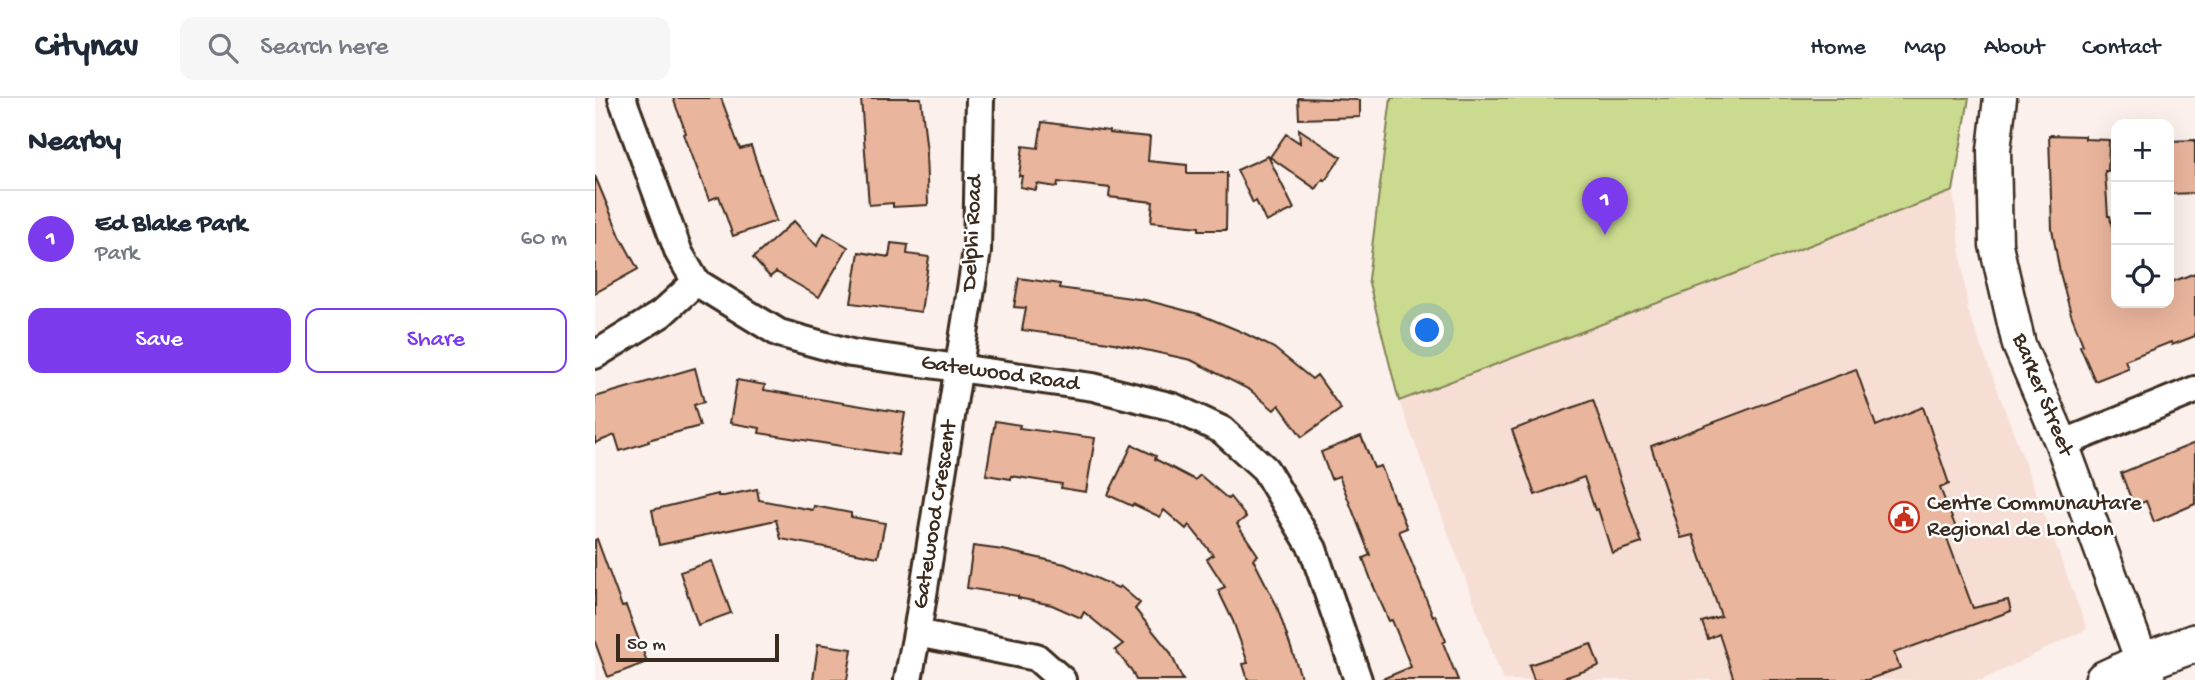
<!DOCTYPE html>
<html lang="en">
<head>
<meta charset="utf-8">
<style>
  :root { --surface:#fff; --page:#f6f6f7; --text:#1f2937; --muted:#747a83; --line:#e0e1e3; --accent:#7c3aed }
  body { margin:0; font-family:"Gochi Hand",sans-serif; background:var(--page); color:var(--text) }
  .controls { position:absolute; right:21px; top:21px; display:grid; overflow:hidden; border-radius:14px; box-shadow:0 7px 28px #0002 }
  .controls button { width:63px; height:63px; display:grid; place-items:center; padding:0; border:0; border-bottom:2px solid var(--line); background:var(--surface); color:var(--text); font:35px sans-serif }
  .scale { position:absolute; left:21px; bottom:18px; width:163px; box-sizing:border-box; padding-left:7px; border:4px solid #3b2a1e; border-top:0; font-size:19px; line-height:24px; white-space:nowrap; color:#3b2a1e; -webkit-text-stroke:5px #fff; paint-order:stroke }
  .you { position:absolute; left:833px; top:233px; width:24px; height:24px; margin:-18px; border:5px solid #fff; border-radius:50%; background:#1a73e8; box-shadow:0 0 0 10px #1a73e833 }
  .badge { display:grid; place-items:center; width:46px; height:46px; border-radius:50%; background:var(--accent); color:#fff; font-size:23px; font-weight:700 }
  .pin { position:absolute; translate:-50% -58px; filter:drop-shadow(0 2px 4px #0008) }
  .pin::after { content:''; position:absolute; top:37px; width:24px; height:21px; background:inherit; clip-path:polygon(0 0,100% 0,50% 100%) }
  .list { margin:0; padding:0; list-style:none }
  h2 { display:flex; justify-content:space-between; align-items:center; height:91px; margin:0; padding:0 28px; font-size:30px }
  h2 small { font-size:23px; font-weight:400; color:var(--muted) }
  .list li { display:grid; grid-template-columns:46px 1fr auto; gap:21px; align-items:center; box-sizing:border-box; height:98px; padding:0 28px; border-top:2px solid var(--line) }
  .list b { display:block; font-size:26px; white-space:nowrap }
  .list p { margin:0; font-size:23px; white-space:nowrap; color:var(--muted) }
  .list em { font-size:23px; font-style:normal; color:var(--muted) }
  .actions { display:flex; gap:14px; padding:21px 28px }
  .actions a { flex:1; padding:16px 0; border:2px solid var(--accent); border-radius:14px; text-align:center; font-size:24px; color:var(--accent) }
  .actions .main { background:var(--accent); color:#fff }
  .icon { flex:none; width:38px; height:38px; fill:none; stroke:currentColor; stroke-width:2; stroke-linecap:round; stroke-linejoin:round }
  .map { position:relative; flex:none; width:1600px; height:582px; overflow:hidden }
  header { display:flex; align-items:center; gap:42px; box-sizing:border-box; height:98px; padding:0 35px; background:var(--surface); border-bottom:2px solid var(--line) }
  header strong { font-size:33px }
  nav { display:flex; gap:38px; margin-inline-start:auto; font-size:24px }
  .search { width:490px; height:63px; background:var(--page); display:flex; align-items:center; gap:18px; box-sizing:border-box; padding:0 24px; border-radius:14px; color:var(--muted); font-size:26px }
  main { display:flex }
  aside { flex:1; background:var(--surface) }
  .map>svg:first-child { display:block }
  .built { fill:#f6ded4 }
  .green { fill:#cada8f; stroke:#828256; stroke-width:2 }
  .building { fill:#eab59d; stroke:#3b2a1e; stroke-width:2 }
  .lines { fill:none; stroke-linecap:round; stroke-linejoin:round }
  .minor-casing { stroke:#3b2a1e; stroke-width:32 }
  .tertiary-casing { stroke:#3b2a1e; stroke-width:37 }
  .secondary-casing { stroke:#3b2a1e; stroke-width:42 }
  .minor { stroke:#fff; stroke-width:26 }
  .tertiary { stroke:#fff; stroke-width:32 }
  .secondary { stroke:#fff; stroke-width:37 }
  .labels { text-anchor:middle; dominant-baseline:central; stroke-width:5; stroke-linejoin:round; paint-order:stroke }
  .street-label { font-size:23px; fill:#3b2a1e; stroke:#fff }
  .poi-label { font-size:23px; fill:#3b2a1e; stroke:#fff; text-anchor:start }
</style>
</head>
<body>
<header>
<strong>Citynav</strong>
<div class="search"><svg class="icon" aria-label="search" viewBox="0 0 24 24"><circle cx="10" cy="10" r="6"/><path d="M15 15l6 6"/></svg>Search here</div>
<nav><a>Home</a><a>Map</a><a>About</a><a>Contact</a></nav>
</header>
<main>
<aside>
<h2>Nearby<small></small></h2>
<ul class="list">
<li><span class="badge">1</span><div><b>Ed Blake Park</b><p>Park</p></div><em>60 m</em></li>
</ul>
<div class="actions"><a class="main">Save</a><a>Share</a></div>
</aside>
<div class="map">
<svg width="1600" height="582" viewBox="0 0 1600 582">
  <rect width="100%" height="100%" fill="#fbf0eb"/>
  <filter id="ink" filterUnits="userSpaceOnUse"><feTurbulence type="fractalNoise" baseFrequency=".0143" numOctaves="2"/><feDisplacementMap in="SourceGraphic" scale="14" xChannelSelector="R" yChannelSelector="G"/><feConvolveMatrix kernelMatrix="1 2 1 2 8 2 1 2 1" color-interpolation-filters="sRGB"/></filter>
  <g filter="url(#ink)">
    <!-- built -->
    <path class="built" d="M 1358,93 L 1373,213 L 1492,531 L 1387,582 L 908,582 L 804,303 Z"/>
    <!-- green -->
    <path class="green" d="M 796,0 L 1374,0 L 1358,93 L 804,303 L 773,181 Z"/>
    <!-- building -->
    <path class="building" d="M 78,0 L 126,0 L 145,51 L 156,48 L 181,123 L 138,138 L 124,98 L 114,102 L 89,36 L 91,35 Z
      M 266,0 L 326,0 L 332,55 L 331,55 L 333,107 L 298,109 L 298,105 L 274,107 Z
      M 703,0 L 765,2 L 765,19 L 704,21 Z
      M 447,24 L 514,33 L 514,35 L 555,39 L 553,63 L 592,67 L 592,75 L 632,75 L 631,132 L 604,132 L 604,129 L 556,124 L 558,104 L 514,99 L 515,90 L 463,84 L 462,89 L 442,86 L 441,92 L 425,89 L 427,78 L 424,78 L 428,48 L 443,50 Z
      M 704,31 L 746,59 L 730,83 L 728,81 L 721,91 L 675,59 L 691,36 L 705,45 Z
      M 1454,37 L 1490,38 L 1490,41 L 1514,42 L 1513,73 L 1510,73 L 1513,118 L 1515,118 L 1521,151 L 1521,205 L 1574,205 L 1574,185 L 1600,175 L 1600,238 L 1577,247 L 1576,244 L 1530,262 L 1533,270 L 1500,283 L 1485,248 L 1488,247 L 1476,216 L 1465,175 L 1457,131 Z
      M 1600,42 L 1600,95 L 1574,96 L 1574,43 Z
      M 673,58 L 699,111 L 671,124 L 661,103 L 658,105 L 642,72 Z
      M 0,78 L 25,138 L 43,171 L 0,195 Z
      M 199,123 L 222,148 L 229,135 L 253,149 L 224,199 L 181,174 L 175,179 L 158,160 Z
      M 296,145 L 313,147 L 312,156 L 334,159 L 326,214 L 256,205 L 264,154 L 294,159 Z
      M 424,180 L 465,186 L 464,190 L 550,202 L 604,216 L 647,234 L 679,250 L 717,281 L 722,277 L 746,311 L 707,339 L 684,307 L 679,312 L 655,292 L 596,262 L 514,244 L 427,232 L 431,210 L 419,209 Z
      M 100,270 L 109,304 L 99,307 L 105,328 L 53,342 L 54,344 L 25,353 L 20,337 L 0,345 L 0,299 Z
      M 1261,271 L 1281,328 L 1328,309 L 1354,386 L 1345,390 L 1361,430 L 1350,435 L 1378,510 L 1413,502 L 1416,513 L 1299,555 L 1305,570 L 1272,582 L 1139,582 L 1124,536 L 1113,541 L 1107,524 L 1126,518 L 1098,437 L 1086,440 L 1056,348 Z
      M 142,282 L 170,287 L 169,292 L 310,315 L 303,357 L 164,335 L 165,330 L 135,325 Z
      M 998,302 L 1047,445 L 1017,455 L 1003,411 L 1000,412 L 989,379 L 940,397 L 917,332 Z
      M 400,323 L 425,327 L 424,330 L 500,340 L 491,394 L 466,390 L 467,386 L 416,378 L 416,381 L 391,377 Z
      M 766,338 L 779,370 L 786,368 L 800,404 L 801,403 L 812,430 L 804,433 L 838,518 L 840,517 L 851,543 L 848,545 L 863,582 L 785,582 L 816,569 L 797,522 L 794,523 L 778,487 L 768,460 L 775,457 L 744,378 L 736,381 L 726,354 Z
      M 1600,345 L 1600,406 L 1559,424 L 1551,403 L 1539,408 L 1526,375 Z
      M 537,347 L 561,358 L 560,361 L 600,382 L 605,377 L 633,401 L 635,399 L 651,419 L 642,426 L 663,457 L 658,461 L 681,506 L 707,582 L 653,582 L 648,566 L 653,565 L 638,523 L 623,492 L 630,489 L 612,461 L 618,457 L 594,427 L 591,431 L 569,412 L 565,419 L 538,406 L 537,408 L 513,397 Z
      M 162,391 L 164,402 L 218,412 L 219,408 L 256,415 L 256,419 L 290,425 L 283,459 L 186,441 L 181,422 L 64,447 L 57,412 L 123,396 L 123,398 L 129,398 Z
      M 2,441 L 27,509 L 31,508 L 52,564 L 13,579 L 0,544 L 0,442 Z
      M 378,448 L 408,452 L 470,466 L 523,490 L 525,488 L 545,505 L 540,511 L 575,554 L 588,582 L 541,582 L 537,573 L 520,552 L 528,546 L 489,514 L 486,520 L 457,507 L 423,500 L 423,498 L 372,490 Z
      M 117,463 L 136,515 L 103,527 L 85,474 Z
      M 223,546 L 257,551 L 252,582 L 218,582 Z
      M 996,546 L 1004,568 L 963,582 L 939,582 L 934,567 Z"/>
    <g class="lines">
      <!-- minor casing -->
      <g class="minor-casing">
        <path id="minor" d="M 27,0 L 84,155 L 101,184 L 184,235 L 256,255 L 498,289 L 578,309 L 627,332 L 670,371 L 718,451 L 763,582
          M 385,0 L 382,153 L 322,535 L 441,559 L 467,582
          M 0,257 L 66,216 L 101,184
          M 1467,346 L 1600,292
          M 313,582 L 322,535"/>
      </g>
      <!-- tertiary casing -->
      <g class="tertiary-casing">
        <path id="tertiary" d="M 1405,0 L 1399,52 L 1401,147 L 1424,247 L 1467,346 L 1554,582"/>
      </g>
      <!-- secondary casing -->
      <g class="secondary-casing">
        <path id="secondary" d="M 1509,582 L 1548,564 L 1600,545"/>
      </g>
      <!-- minor -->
      <use href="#minor" class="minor"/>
      <!-- tertiary -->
      <use href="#tertiary" class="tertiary"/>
      <!-- secondary -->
      <use href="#secondary" class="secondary"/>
    </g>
  </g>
  <!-- icons -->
  <defs>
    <g id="civic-ring" transform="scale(1.575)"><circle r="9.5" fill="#fff" stroke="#c8321e" stroke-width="1.5"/><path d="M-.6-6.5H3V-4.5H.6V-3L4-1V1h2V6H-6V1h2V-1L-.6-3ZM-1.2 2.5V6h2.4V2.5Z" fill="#c8321e"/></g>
  </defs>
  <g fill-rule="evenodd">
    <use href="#civic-ring" x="1309" y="419"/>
  </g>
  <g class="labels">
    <!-- street labels -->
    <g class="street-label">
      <text transform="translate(378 135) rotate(-87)">Delphi Road</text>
      <text transform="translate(405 276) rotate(8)">Gatewood Road</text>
      <text transform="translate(1447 297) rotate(68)">Barker Street</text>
      <text transform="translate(341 417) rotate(-81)">Gatewood Crescent</text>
    </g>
    <!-- poi labels -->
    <g class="poi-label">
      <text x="1332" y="406">Centre Communautare<tspan x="1332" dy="26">Regional de London</tspan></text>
    </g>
  </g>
</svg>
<div class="controls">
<button>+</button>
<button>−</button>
<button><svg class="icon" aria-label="locate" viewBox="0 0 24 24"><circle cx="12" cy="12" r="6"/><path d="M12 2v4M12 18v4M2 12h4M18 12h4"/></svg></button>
</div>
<div class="scale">50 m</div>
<div class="you"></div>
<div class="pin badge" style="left:1010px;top:137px">1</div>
</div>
</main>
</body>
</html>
